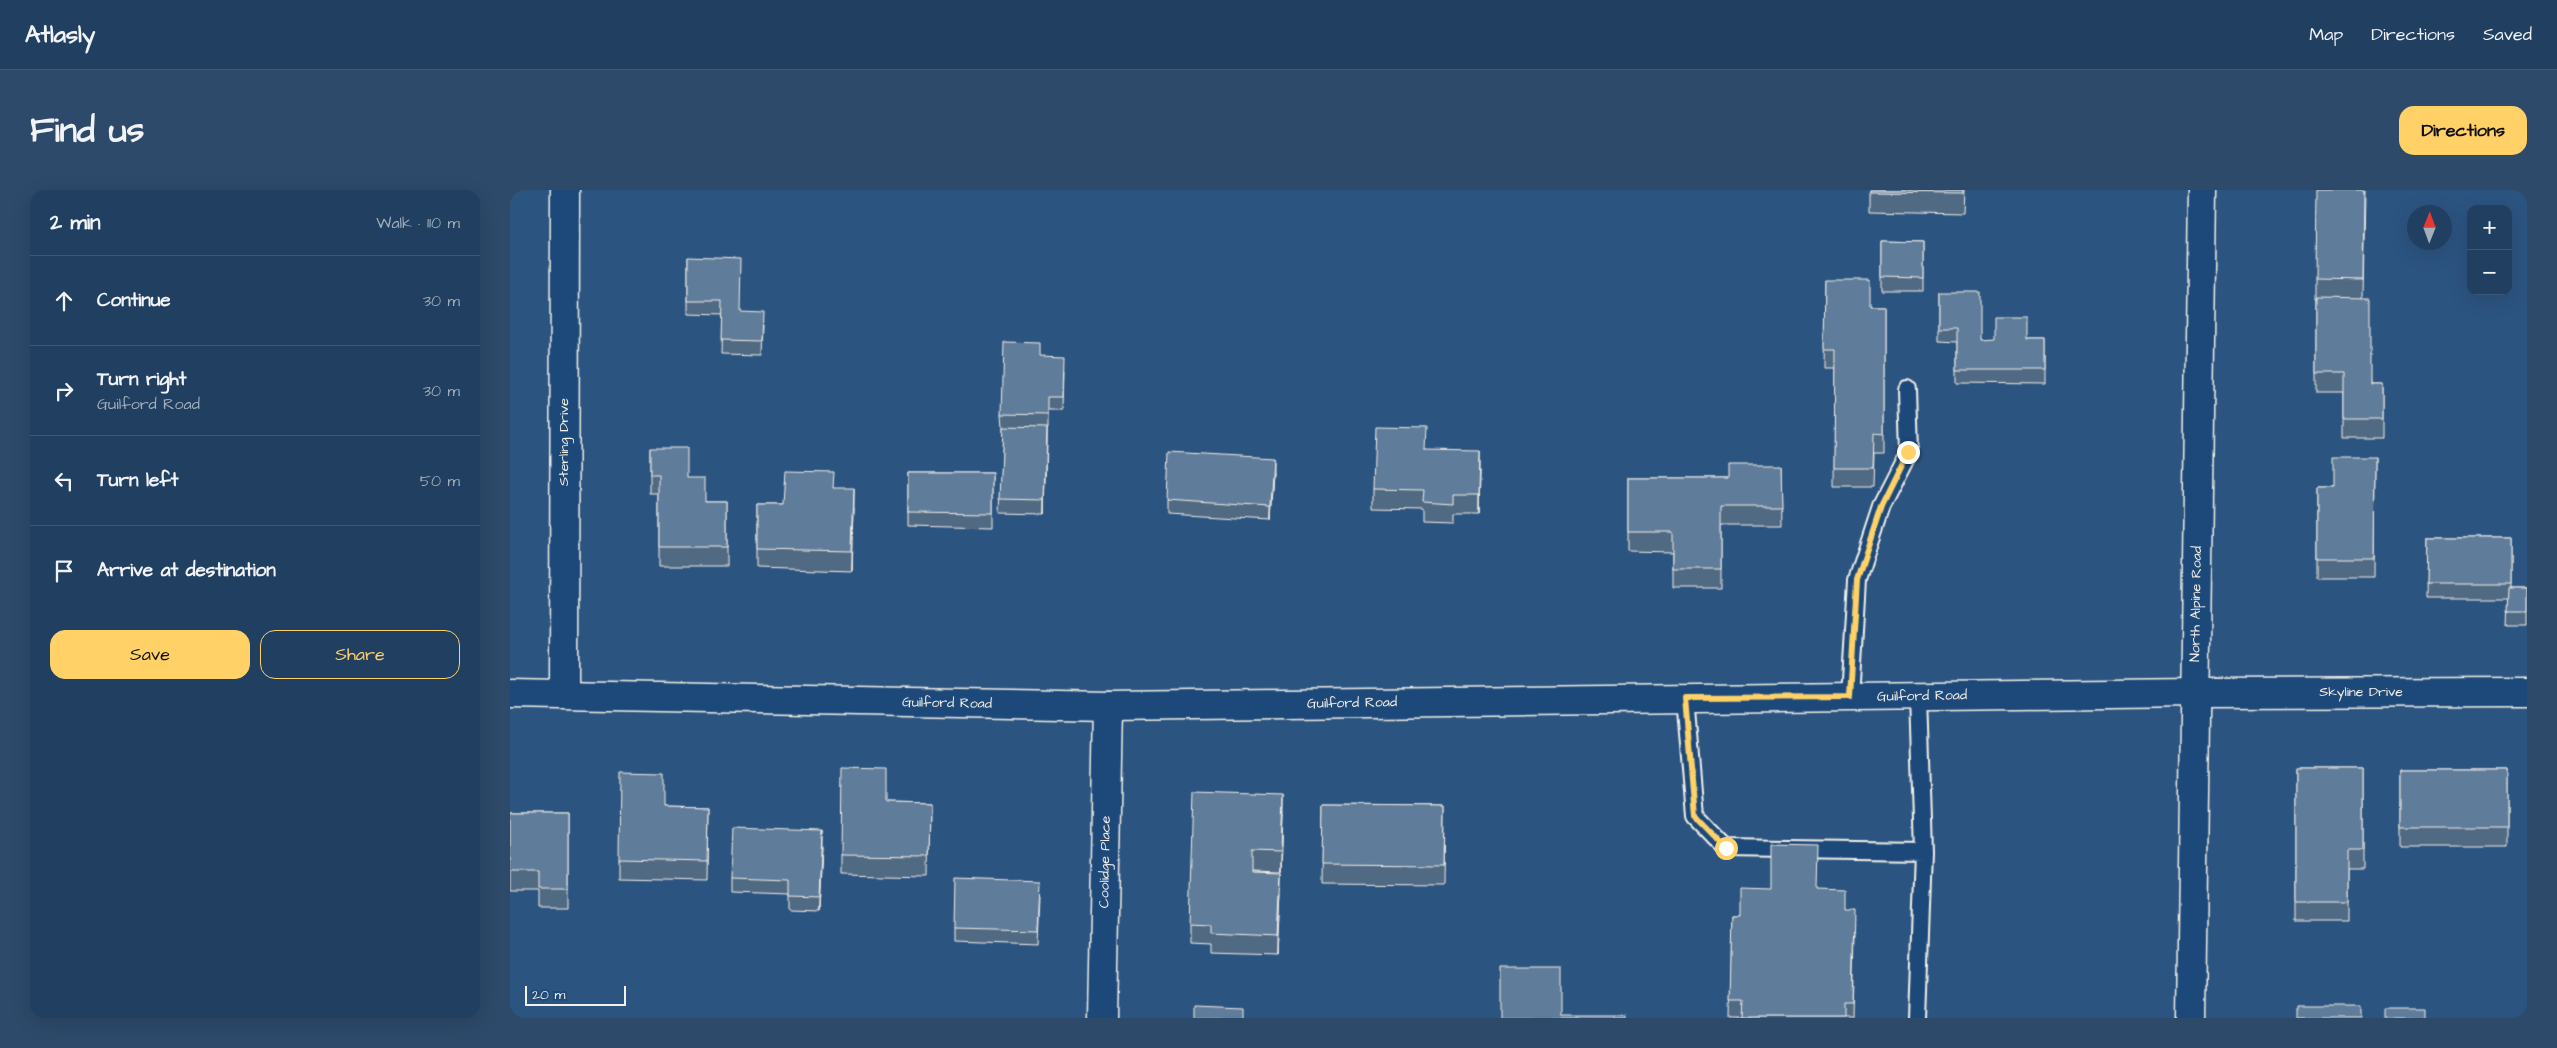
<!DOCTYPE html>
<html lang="en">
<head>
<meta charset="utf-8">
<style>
  :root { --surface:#213f61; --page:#2d4a6a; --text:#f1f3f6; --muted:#a2afbd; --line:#3e5876; --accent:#ffd166 }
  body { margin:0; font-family:"Architects Daughter",sans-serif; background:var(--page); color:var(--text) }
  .controls { position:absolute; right:15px; top:15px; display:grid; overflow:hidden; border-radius:10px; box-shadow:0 5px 20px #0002 }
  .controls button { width:45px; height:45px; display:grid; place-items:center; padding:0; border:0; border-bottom:1px solid var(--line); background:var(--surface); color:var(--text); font:25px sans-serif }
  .compass { position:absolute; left:1897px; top:15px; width:45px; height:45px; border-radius:50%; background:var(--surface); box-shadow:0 5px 20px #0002; rotate:1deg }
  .scale { position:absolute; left:15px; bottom:12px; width:101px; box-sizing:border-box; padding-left:5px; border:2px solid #f4f1e8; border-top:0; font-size:14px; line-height:18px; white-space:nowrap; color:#f4f1e8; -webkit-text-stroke:4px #1f4a7a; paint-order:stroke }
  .stop { position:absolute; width:15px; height:15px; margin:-11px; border:4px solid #ffd166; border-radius:50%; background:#fff }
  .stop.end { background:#ffd166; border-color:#fff; box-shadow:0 1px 5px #0008 }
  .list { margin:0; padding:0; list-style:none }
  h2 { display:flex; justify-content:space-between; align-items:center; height:65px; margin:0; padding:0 20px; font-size:21px }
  h2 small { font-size:16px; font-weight:400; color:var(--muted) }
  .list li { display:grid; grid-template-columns:32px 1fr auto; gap:15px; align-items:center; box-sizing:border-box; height:90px; padding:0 20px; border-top:1px solid var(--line) }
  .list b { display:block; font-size:19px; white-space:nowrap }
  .list p { margin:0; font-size:16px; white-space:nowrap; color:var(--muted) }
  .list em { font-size:16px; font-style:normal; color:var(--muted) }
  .actions { display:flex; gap:10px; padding:15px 20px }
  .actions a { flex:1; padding:11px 0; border:1px solid var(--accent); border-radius:15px; text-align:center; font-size:18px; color:var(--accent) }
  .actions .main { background:var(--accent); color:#111 }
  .icon { flex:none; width:28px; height:28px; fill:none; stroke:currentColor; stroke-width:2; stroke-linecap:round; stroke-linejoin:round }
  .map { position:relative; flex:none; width:2017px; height:828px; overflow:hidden; border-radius:15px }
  header { display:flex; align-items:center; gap:30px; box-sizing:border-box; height:70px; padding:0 25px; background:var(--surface); border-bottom:1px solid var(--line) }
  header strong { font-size:24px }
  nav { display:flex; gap:28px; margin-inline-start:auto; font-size:18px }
  .intro { display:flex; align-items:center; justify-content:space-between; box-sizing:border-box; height:120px; padding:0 30px }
  h1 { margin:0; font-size:35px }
  .button { padding:12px 22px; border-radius:15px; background:var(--accent); color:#111; font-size:18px; font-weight:700 }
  main { display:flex; gap:30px; padding:0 30px }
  aside { flex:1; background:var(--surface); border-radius:15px; box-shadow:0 5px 20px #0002 }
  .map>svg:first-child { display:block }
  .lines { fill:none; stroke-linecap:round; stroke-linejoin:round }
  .lane-casing { stroke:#f4f1e8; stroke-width:20 }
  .street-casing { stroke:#f4f1e8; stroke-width:31 }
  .secondary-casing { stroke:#f4f1e8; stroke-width:31 }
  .lane { stroke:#1f4a7a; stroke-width:16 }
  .street { stroke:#1f4a7a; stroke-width:28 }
  .secondary { stroke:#1f4a7a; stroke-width:28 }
  .wall { fill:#516a84; stroke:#f4f1e8 }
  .shaded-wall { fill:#42566c; stroke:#f4f1e8 }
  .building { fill:#5e7b9a; stroke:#f4f1e8 }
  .route { stroke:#ffd166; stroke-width:6 }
  .labels { text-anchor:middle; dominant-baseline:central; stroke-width:4; stroke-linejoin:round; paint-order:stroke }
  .street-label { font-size:14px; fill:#f4f1e8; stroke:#1f4a7a }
</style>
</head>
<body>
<header>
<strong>Atlasly</strong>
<nav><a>Map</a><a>Directions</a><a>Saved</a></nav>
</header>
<div class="intro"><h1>Find us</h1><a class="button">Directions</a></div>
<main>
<aside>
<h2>2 min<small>Walk · 110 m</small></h2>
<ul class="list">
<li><svg class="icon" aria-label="ahead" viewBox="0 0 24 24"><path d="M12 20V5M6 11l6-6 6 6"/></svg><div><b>Continue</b></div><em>30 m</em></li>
<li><svg class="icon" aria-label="right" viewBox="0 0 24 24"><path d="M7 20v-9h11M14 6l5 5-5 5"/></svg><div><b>Turn right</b><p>Guilford Road</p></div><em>30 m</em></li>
<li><svg class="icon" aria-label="left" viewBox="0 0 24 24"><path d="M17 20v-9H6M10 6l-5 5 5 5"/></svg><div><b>Turn left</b></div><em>50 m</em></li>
<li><svg class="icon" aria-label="arrive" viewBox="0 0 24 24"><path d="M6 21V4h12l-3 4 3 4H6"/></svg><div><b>Arrive at destination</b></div></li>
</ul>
<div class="actions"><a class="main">Save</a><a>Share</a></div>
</aside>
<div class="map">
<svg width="2017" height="828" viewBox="0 0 2017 828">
  <rect width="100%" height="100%" fill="#2c5481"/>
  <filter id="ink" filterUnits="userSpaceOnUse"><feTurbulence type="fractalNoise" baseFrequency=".02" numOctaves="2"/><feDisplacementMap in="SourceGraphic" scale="10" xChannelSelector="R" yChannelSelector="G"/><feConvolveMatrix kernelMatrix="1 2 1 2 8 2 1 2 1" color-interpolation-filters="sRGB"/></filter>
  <g filter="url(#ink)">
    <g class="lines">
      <!-- lane casing -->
      <g class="lane-casing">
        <path id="lane" d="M 1340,507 L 1347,390 L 1371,317 L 1399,262 L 1397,199
          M 1175,508 L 1185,626 L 1216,658 L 1413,661
          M 1407,828 L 1413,661 L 1408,506"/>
      </g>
      <!-- street casing -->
      <g class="street-casing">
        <path id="street" d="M 1685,503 L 2017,502
          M 54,504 L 55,0
          M 592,828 L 598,516"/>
      </g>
      <!-- secondary casing -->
      <g class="secondary-casing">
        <path id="secondary" d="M 0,504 L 598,516 L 1685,503
          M 1681,828 L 1692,0"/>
      </g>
      <!-- lane -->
      <use href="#lane" class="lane"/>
      <!-- street -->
      <use href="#street" class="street"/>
      <!-- secondary -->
      <use href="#secondary" class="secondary"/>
    </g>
    <!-- wall -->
    <path class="wall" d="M 1359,0 L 1454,0 L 1453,23 L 1359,21 Z
      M 1855,0 L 1853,108 L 1860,194 L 1872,194 L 1872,248 L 1834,248 L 1834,203 L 1806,203 L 1806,109 L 1805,109 L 1805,89 Z
      M 1372,51 L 1413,52 L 1413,101 L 1372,101 Z
      M 178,67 L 230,121 L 253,135 L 252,165 L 211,164 L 212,125 L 178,124 Z
      M 1315,90 L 1360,116 L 1374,116 L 1374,263 L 1364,263 L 1363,297 L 1324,297 L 1325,178 L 1314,178 Z
      M 1429,102 L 1470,150 L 1535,150 L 1535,194 L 1447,193 L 1447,152 L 1429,151 Z
      M 530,165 L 555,180 L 554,221 L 538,221 L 538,238 L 537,238 L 535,324 L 490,323 L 493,237 L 492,224 Z
      M 140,258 L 177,288 L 195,311 L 217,311 L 217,376 L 149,376 L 149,304 L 140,304 Z
      M 917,260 L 970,281 L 969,324 L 943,324 L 943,333 L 912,332 L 912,319 L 863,318 L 863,299 Z
      M 1865,267 L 1864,387 L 1807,387 L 1807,298 L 1823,298 Z
      M 1271,275 L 1272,335 L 1211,335 L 1211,398 L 1163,398 L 1163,362 L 1118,361 L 1118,288 L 1218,288 Z
      M 763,282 L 760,330 L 657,324 L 657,310 Z
      M 398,283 L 483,283 L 483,337 L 398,335 Z
      M 324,298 L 344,317 L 342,381 L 247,378 L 247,315 L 273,315 Z
      M 1917,348 L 2001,348 L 2001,398 L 2017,398 L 2017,435 L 1998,435 L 1999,408 L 1916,408 Z
      M 1786,578 L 1853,578 L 1853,679 L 1837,679 L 1837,731 L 1786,731 Z
      M 1890,580 L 1997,580 L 1997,657 L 1890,657 Z
      M 376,612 L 420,613 L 419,686 L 331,684 L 331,665 Z
      M 813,615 L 935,616 L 934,695 L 812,694 Z
      M 154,616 L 198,617 L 197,690 L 109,688 L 109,669 Z
      M 0,623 L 58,623 L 58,718 L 28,718 L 28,701 L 0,701 Z
      M 773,624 L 771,682 L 742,681 L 742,682 L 771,702 L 768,765 L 701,763 L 701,754 L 680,753 L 680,733 Z
      M 312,655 L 309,721 L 280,720 L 280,704 L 220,702 L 220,688 Z
      M 1307,699 L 1335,720 L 1345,744 L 1343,828 L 1220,828 L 1222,725 L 1230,725 Z
      M 530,705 L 528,754 L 444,751 L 444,738 Z"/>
    <!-- shaded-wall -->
    <path class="shaded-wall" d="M 537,238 L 537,252 L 535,324 L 535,310 Z
      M 970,261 L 970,281 L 969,324 L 969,305 Z
      M 763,268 L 763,282 L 760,330 L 760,317 Z
      M 344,298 L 344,317 L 342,381 L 342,361 Z
      M 773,605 L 773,624 L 771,682 L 771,662 Z
      M 312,641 L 312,655 L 309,721 L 309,707 Z
      M 771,683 L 771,702 L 768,765 L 768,746 Z"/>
    <!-- building -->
    <path class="building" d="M 1359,0 L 1453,0 L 1453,3 L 1359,2 Z
      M 1806,0 L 1854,0 L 1853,90 L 1805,89 Z
      M 1372,51 L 1413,52 L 1413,88 L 1372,87 Z
      M 178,67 L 231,69 L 230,121 L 253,122 L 252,151 L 211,150 L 212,111 L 178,111 Z
      M 1315,90 L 1360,90 L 1360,116 L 1374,116 L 1374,244 L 1364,243 L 1363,278 L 1324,278 L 1325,159 L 1314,159 Z
      M 1429,102 L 1470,102 L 1470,150 L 1484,149 L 1484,127 L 1517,127 L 1517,150 L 1535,150 L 1535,180 L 1447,180 L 1447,138 L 1429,138 Z
      M 1806,107 L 1860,108 L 1860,194 L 1872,194 L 1872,229 L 1834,229 L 1834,184 L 1806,184 Z
      M 494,152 L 530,153 L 530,165 L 555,166 L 554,207 L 538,207 L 538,225 L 492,224 Z
      M 493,237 L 537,238 L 535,310 L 490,309 Z
      M 865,237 L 917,238 L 916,260 L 970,261 L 969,305 L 943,305 L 943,314 L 912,312 L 913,300 L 863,299 Z
      M 140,258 L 177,258 L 177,288 L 195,288 L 195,311 L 217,311 L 217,357 L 149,357 L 149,285 L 140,285 Z
      M 659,262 L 763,268 L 760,317 L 657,310 Z
      M 1823,267 L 1865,267 L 1864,368 L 1807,368 L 1807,298 L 1823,298 Z
      M 1218,275 L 1271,275 L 1272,316 L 1211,316 L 1211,379 L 1163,379 L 1163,342 L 1118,342 L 1118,288 L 1218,288 Z
      M 275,281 L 324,282 L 323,298 L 344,298 L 342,361 L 247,359 L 247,315 L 273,315 Z
      M 398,283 L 483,283 L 483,323 L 398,322 Z
      M 1917,348 L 2001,348 L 2001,394 L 1916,394 Z
      M 1999,398 L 2017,398 L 2017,421 L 1998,421 Z
      M 332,578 L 376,579 L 376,612 L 420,613 L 419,666 L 331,665 Z
      M 1786,578 L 1853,578 L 1853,660 L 1837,660 L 1837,712 L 1786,712 Z
      M 1890,580 L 1997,580 L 1997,637 L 1890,637 Z
      M 110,582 L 154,583 L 154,616 L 198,617 L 197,671 L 109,669 Z
      M 684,602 L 773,605 L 771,662 L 742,661 L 742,682 L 771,683 L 768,746 L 701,743 L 701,734 L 680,733 Z
      M 813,615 L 935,616 L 934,675 L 812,674 Z
      M 0,623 L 58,623 L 58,699 L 28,699 L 28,682 L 0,682 Z
      M 222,638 L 312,641 L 309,707 L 280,706 L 280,690 L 220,688 Z
      M 1261,654 L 1308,655 L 1307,699 L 1335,700 L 1335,720 L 1345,720 L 1343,814 L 1334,814 L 1334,828 L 1232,828 L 1233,811 L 1220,811 L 1222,725 L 1230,725 L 1230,698 L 1261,699 Z
      M 445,688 L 530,691 L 528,740 L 444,738 Z
      M 990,779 L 1051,779 L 1051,825 L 1117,825 L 1117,828 L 990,828 Z
      M 684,815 L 733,817 L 733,828 L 684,828 Z
      M 1786,816 L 1851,816 L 1851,828 L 1786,828 Z
      M 1875,818 L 1915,818 L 1915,828 L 1875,828 Z"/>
  </g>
  <g class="lines" filter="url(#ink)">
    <!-- route -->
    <path class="route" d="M 1216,658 L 1185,626 L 1175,508 L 1340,507 L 1347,390 L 1371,317 L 1398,262"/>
  </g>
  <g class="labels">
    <!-- street labels -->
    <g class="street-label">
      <text transform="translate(54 252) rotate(-90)">Sterling Drive</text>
      <text transform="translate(1686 414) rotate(-89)">North Alpine Road</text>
      <text x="1851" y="502">Skyline Drive</text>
      <text transform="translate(1412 506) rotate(-1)">Guilford Road</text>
      <text transform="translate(437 513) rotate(1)">Guilford Road</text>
      <text transform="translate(842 513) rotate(-1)">Guilford Road</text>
      <text transform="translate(595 672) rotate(-89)">Coolidge Place</text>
    </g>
  </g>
</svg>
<div class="controls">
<button>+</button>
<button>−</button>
</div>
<svg class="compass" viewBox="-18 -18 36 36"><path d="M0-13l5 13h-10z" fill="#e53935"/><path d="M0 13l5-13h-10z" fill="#a2afbd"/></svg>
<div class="scale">20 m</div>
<div class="stop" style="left:1216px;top:658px"></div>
<div class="stop end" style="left:1398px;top:262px"></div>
</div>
</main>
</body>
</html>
